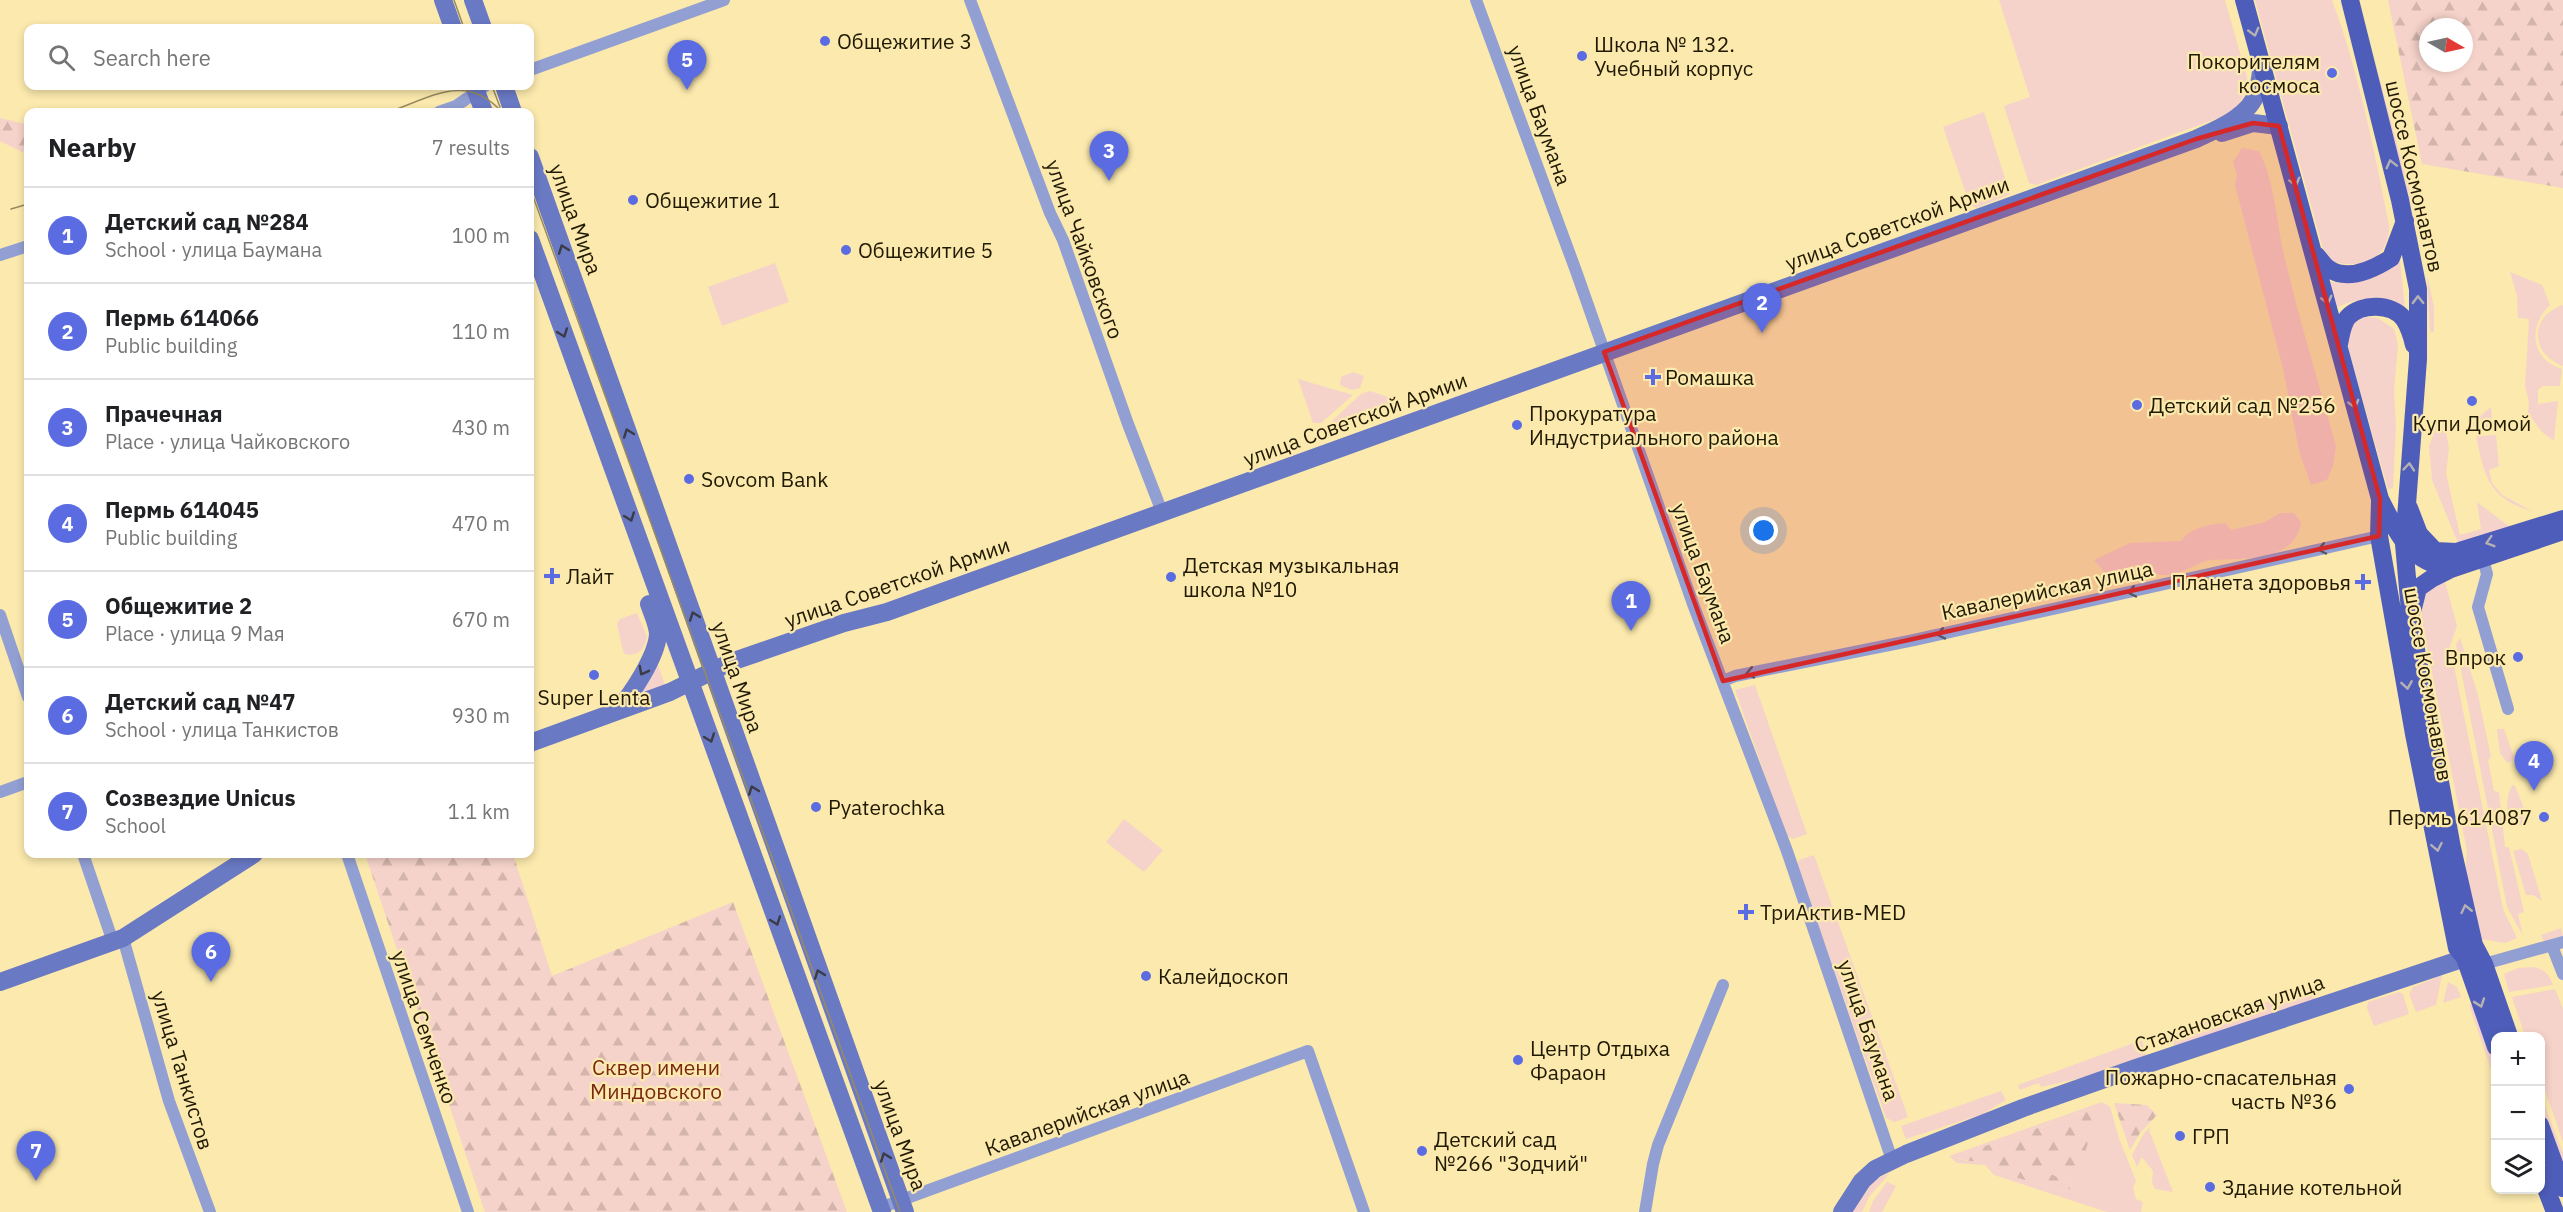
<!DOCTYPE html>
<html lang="en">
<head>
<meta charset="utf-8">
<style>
  :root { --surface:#fff; --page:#f6f6f6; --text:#202124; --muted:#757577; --line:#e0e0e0; --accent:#5b6ce3 }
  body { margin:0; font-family:"IBM Plex Sans",sans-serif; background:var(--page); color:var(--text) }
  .controls { position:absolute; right:18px; bottom:18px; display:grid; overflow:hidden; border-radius:12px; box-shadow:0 3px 9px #0003 }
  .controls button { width:54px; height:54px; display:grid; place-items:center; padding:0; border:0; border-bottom:2px solid var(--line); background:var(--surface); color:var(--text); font:30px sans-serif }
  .compass { position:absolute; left:2419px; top:18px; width:54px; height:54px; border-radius:50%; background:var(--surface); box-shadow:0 3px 9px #0003; rotate:99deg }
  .you { position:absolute; left:1764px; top:531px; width:21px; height:21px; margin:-15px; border:4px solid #fff; border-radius:50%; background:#1a73e8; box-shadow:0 0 0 9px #1a73e833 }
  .badge { display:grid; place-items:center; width:39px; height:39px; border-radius:50%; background:var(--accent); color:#fff; font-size:20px; font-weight:700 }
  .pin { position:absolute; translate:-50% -50px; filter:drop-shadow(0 2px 3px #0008) }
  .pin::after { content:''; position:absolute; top:32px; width:21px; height:18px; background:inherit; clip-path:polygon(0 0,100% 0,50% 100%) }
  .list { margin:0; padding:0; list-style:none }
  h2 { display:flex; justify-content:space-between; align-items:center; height:78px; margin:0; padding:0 24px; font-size:26px }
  h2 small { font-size:20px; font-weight:400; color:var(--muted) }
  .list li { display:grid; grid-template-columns:39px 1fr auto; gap:18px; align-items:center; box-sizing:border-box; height:96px; padding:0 24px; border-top:2px solid var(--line) }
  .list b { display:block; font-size:22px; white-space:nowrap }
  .list p { margin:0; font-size:20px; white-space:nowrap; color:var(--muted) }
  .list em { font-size:20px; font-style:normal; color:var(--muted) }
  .icon { flex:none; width:33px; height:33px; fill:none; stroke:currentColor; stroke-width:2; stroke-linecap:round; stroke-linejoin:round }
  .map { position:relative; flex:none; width:2563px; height:1212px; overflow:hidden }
  .search { position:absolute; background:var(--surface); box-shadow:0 3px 9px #0003; left:24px; top:24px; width:510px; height:66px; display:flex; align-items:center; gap:15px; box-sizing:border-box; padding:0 21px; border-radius:12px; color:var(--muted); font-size:22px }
  .panel { position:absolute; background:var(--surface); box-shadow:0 3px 9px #0003; left:24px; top:108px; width:510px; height:750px; border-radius:12px }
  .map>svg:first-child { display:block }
  .green { fill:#f6d3ca; fill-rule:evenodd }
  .forest { fill:url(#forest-firs); fill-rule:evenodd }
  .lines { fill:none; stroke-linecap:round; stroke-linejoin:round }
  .street { stroke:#929fd2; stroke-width:12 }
  .secondary { stroke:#6a79c4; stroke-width:18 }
  .primary { stroke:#4e5db9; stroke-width:18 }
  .tram { stroke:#988b60; stroke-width:1.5 }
  .oneway { stroke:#b6b1b2 }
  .oneway2 { stroke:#3a3b47 }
  .oneway3 { stroke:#535560 }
  .marked { fill:#d62828; fill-opacity:0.2; stroke:#d62828; stroke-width:4.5; stroke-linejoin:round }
  .poi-dot { fill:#5b6ce3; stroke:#fbe9ad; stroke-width:2 }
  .labels { text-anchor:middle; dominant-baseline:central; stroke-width:4.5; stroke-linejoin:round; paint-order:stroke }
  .poi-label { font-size:21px; fill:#201903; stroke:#fbe9ad; text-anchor:start }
  .street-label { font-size:21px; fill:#201903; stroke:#fbe9ad }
  .park-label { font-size:21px; fill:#7a2715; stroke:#fbe9ad }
</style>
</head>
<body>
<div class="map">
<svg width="2563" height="1212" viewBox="0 0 2563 1212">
  <defs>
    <pattern id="forest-firs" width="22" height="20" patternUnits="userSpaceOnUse" patternTransform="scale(1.5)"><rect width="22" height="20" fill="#f6d3ca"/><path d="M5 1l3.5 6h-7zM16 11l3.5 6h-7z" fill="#d3b5ac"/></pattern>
  </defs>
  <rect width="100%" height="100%" fill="#fbe9ad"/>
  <!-- green -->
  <path class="green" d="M 1999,0 L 2225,0 L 2247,77 L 2243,97 L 2232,113 L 2036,185 L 2029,183 L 2004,106 L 2030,97 Z
    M 2255,0 L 2332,0 C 2359,73 2374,149 2389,225 C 2390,263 2356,270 2326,260 Z
    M 2369,40 L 2413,203 L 2409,203 Z
    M 1984,112 L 2010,194 L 1976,208 L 1970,205 L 1943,127 Z
    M 2242,148 L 2259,151 C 2276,185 2276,222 2285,259 C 2300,322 2319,384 2336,446 L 2333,466 L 2327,480 L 2311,485 L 2299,451 L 2283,369 L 2235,185 L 2237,175 L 2233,162 Z
    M 2400,261 L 2405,308 C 2378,297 2364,296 2337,307 L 2330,282 C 2358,285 2377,277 2400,261 Z
    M 775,263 L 789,302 L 722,326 L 708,287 Z
    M 2510,272 L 2542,285 L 2550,305 C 2528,326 2530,359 2562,369 L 2560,386 L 2543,386 L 2538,390 L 2538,404 L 2558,401 L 2554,441 L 2542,432 L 2528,413 L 2529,402 L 2525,386 L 2529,319 L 2518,318 L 2517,296 Z
    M 2427,275 L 2434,307 L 2434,333 L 2430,331 Z
    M 2563,305 L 2563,366 C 2530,354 2529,316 2563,305 Z
    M 2366,317 L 2378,318 L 2394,329 L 2398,345 L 2394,390 L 2396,426 L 2393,488 L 2388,489 L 2344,334 L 2354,320 Z
    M 1353,372 L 1364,376 L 1360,388 L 1352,390 L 1340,385 L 1341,377 Z
    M 1298,379 L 1353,395 L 1321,423 L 1313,423 Z
    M 1370,391 L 1400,401 L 1341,424 L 1329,424 L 1361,394 Z
    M 2491,407 L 2493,430 L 2474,431 L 2472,423 Z
    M 2439,420 L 2444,420 L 2449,449 L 2446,473 L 2460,535 L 2481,529 L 2477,502 L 2510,527 L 2458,543 L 2432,480 L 2429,446 Z
    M 2496,435 L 2499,466 L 2489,470 L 2492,483 L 2502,495 L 2532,511 C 2489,499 2484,476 2476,436 Z
    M 2280,513 L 2294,513 L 2301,522 C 2296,563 2242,558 2211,560 C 2205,560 2199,564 2194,566 C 2169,578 2162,579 2137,565 L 2105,573 L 2094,560 L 2130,543 L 2181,541 C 2192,527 2207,525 2225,523 L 2231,530 L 2265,522 Z
    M 2445,582 L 2457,626 L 2450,646 L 2503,909 L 2517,938 L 2505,943 L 2481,939 L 2465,874 L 2467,851 L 2422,621 L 2420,594 Z
    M 637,613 L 647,637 C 644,649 639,657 625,654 L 623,651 L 617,624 L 620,619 Z
    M 2460,638 L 2478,695 L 2491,757 L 2488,760 L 2494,791 L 2499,792 L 2505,847 L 2509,847 L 2524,912 L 2518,914 L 2523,936 L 2507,907 L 2456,644 Z
    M 655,656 L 665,685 L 632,696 Z
    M 1755,685 L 1807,834 L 1793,839 L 1786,835 L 1735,690 Z
    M 2497,729 L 2504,729 L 2514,757 L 2512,761 L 2507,763 L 2500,753 Z
    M 2512,785 L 2515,786 L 2525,811 L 2527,825 L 2513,826 C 2505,815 2506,797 2512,785 Z
    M 1124,819 L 1163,850 L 1144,872 L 1106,842 Z
    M 2522,849 L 2528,854 L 2542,901 L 2533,895 L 2526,895 L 2513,851 Z
    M 1814,855 L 1908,1117 L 1895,1122 L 1886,1118 L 1797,865 L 1799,860 Z
    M 2561,928 L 2563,936 L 2544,942 L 2541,935 Z
    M 2534,967 C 2545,970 2549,974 2553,985 L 2509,992 L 2504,974 L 2518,968 Z
    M 2442,975 L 2436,1005 L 2416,1012 L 2409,994 L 2413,987 Z
    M 2448,982 L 2457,987 L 2461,997 L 2443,1003 Z
    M 2315,986 L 2320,992 L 2312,1002 L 2178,1047 L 2174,1045 L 2170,1034 Z
    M 2555,989 L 2563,1009 L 2563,1142 L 2541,1079 L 2540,1036 L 2525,1036 L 2512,997 Z
    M 2399,992 L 2403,994 L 2409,1014 L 2374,1026 L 2367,1008 L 2368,1002 Z
    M 2475,1003 L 2495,1064 L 2495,1081 L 2469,1005 Z
    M 2142,1040 L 2146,1056 L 2090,1076 L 2041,1087 L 2039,1083 L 2020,1090 L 2018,1085 Z
    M 2001,1091 L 2006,1100 L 1983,1114 L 1906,1139 L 1901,1126 Z
    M 2540,1094 L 2563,1153 L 2563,1170 L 2541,1107 Z
    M 2102,1102 L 2110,1107 L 2119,1138 L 2136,1181 L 2133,1188 L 2136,1199 L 2143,1202 L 2141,1212 L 2107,1212 L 1994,1175 L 1985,1165 L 1957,1163 L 1949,1156 ZM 2096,1108 L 2087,1126 L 2087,1130 L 2093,1135 L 2089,1139 L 2080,1165 L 2045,1172 L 2059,1178 L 2071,1179 L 2070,1189 L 2063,1192 L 1999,1172 C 1982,1155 1973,1166 1954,1157 Z
    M 2151,1126 L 2149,1130 L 2173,1192 L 2155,1189 L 2152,1183 L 2153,1171 L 2142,1157 L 2137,1167 L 2132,1155 L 2144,1133 Z
    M 1889,1174 L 1869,1197 L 1862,1212 L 1848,1212 C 1859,1196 1869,1178 1889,1174 Z
    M 1887,1182 L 1896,1186 L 1882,1212 L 1869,1212 L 1873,1201 Z"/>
  <!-- forest -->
  <path class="forest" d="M 2388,0 L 2563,0 L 2563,188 L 2422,164 ZM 2428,27 L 2464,27 L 2464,63 L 2428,63 Z
    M 0,118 L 26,124 L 28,150 L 22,152 L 0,141 Z
    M 365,854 L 513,854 L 552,976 L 733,902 L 847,1212 L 485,1212 Z
    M 2114,1103 L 2147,1105 L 2157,1115 L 2140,1133 L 2130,1150 Z
    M 2096,1108 L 2093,1119 L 2087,1126 L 2087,1130 L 2093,1135 C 2083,1145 2088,1165 2071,1171 C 2063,1173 2055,1171 2047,1172 L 2059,1178 L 2071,1179 L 2070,1189 L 2063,1192 L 1999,1172 C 1985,1158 1972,1164 1953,1157 Z"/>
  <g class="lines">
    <!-- street -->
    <path class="street" d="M 970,0 L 1050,213 L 1063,240 L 1128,424 L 1162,512
      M 1476,0 L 1576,271 L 1693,604 L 1787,851 L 1892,1160
      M 530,70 L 724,0
      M 439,112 L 456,106 L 485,86
      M 0,255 L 28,246
      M 2483,559 L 2487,574 L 2478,607 L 2508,709
      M 0,615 L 28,697
      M 1723,681 L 1735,676 L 1914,640 L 2379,536
      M 0,792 L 28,782
      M 83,854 L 113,942
      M 347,854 L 468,1212
      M 123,938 L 169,1101 L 210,1212
      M 2552,946 L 2563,974
      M 2484,964 L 2563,942
      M 880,1208 L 1308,1051 L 1364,1212
      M 1645,1212 L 1653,1164 L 1658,1145 L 1723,985"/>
    <!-- secondary -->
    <path class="secondary" d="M 443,0 L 453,28
      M 473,0 L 483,28
      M 474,86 L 484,112
      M 504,86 L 513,112
      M 2222,133 L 2253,123 L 2279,126
      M 530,157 L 905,1212
      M 530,239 L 882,1212
      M 618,709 C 632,694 656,657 658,635 C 658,625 652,613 649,604
      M 530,743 L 670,692 L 731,662 L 844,623 L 887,612 L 2196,139 C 2217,129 2249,117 2257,92 C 2260,83 2261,73 2262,63
      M 0,982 L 123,938 L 254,854
      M 1842,1212 L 1862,1181 L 1875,1169 L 1906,1154 L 2023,1108 L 2133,1069 L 2465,958 L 2479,963"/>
    <!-- primary -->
    <path class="primary" d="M 2244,0 L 2380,499 C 2398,534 2408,561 2451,569
      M 2350,0 L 2400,200 L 2418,289 L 2418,359 L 2404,544 L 2411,622 L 2452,848 L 2474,945 L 2484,964 L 2509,1036
      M 2316,255 C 2320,259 2324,266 2329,269 C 2349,282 2374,269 2391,258 L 2405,221
      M 2339,344 C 2341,335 2342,324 2348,317 C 2361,303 2392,303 2404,319 C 2409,327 2412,336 2414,345
      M 2380,501 L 2379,536 L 2414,734 L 2457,948 L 2465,958 L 2496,1047
      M 2409,508 L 2419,534 L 2435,551 L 2456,552 L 2563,519
      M 2413,608 L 2418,588 L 2431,579 L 2451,569 L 2563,531
      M 2540,1125 L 2563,1188
      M 2540,1173 L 2555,1212"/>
    <!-- tram -->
    <path class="tram" d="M 454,0 L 464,28
      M 492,86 L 500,107
      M 389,112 C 432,97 466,72 502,112
      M 530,188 L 900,1212
      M 11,209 L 28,204"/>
  </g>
  <!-- one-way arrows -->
  <defs><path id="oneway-chevron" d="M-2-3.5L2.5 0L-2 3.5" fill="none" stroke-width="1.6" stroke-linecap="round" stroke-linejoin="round" transform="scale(1.5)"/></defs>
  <g class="oneway">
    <use href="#oneway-chevron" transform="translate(2254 32) rotate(75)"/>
    <use href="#oneway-chevron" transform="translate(2391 164) rotate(-104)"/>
    <use href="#oneway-chevron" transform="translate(2295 182) rotate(74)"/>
    <use href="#oneway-chevron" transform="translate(2327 300) rotate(76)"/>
    <use href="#oneway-chevron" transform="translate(2418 300) rotate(-91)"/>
    <use href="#oneway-chevron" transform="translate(2354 404) rotate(75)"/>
    <use href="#oneway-chevron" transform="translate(2409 467) rotate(-85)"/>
    <use href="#oneway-chevron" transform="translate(2490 542) rotate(163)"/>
    <use href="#oneway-chevron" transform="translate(2407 685) rotate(81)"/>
    <use href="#oneway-chevron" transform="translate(2437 847) rotate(79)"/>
    <use href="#oneway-chevron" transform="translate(2466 909) rotate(-103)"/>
    <use href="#oneway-chevron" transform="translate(2480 1003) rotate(71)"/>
  </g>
  <g class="oneway2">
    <use href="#oneway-chevron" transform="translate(563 249) rotate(-110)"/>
    <use href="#oneway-chevron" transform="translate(563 333) rotate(70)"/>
    <use href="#oneway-chevron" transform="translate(628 433) rotate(-110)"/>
    <use href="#oneway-chevron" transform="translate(630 517) rotate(70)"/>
    <use href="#oneway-chevron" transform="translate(694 616) rotate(-110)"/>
    <use href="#oneway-chevron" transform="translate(643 671) rotate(118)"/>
    <use href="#oneway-chevron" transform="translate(710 738) rotate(70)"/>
    <use href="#oneway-chevron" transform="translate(753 790) rotate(-110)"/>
    <use href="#oneway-chevron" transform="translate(776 921) rotate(70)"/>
    <use href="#oneway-chevron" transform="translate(819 974) rotate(-110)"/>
    <use href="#oneway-chevron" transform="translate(885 1157) rotate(-110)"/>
  </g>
  <g class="oneway3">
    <use href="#oneway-chevron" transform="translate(2322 549) rotate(168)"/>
    <use href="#oneway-chevron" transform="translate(2132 592) rotate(168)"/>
    <use href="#oneway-chevron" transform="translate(1941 634) rotate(168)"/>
    <use href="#oneway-chevron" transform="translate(1750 673) rotate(168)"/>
  </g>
  <!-- marked area -->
  <path class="marked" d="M 2253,123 L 2279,126 L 2380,499 L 2379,536 L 1723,681 L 1604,352 L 2196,139 Z"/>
  <!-- markers -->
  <g class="poi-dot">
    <circle cx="825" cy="41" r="6"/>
    <circle cx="1582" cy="56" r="6"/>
    <circle cx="2332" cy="73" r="6"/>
    <circle cx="633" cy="200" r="6"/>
    <circle cx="846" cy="250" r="6"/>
    <path d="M1650 368h6v6h6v6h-6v6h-6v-6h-6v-6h6z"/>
    <circle cx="2472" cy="401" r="6"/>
    <circle cx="2137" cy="405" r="6"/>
    <circle cx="1517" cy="425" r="6"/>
    <circle cx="689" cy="479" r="6"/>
    <path d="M549 567h6v6h6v6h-6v6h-6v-6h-6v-6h6z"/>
    <circle cx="1171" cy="577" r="6"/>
    <path d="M2360 573h6v6h6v6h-6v6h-6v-6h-6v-6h6z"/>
    <circle cx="2518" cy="657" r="6"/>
    <circle cx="594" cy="675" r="6"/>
    <circle cx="816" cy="807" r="6"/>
    <circle cx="2544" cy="817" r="6"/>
    <path d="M1743 903h6v6h6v6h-6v6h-6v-6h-6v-6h6z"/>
    <circle cx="1146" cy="976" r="6"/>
    <circle cx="1518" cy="1060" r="6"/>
    <circle cx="2349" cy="1089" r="6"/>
    <circle cx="2180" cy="1136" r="6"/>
    <circle cx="1422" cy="1151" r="6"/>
    <circle cx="2210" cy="1187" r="6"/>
  </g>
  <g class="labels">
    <!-- poi labels -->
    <g class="poi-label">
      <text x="837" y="41">Общежитие 3</text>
      <text x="1594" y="44">Школа № 132.<tspan x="1594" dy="24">Учебный корпус</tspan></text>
      <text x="2320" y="61" text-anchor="end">Покорителям<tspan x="2320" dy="24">космоса</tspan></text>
      <text x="645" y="200">Общежитие 1</text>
      <text x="858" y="250">Общежитие 5</text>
      <text x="1665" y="377">Ромашка</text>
      <text x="2149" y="405">Детский сад №256</text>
      <text x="1529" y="413">Прокуратура<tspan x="1529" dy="24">Индустриального района</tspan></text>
      <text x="2472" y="423" text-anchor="middle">Купи Домой</text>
      <text x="701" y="479">Sovcom Bank</text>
      <text x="1183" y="565">Детская музыкальная<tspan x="1183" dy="24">школа №10</tspan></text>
      <text x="566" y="576">Лайт</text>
      <text x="2351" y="582" text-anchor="end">Планета здоровья</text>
      <text x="2506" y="657" text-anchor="end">Впрок</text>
      <text x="594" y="697" text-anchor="middle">Super Lenta</text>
      <text x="828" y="807">Pyaterochka</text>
      <text x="2532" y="817" text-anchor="end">Пермь 614087</text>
      <text x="1760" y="912">ТриАктив-MED</text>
      <text x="1158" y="976">Калейдоскоп</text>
      <text x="1530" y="1048">Центр Отдыха<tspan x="1530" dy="24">Фараон</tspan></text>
      <text x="2337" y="1077" text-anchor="end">Пожарно-спасательная<tspan x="2337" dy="24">часть №36</tspan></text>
      <text x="2192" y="1136">ГРП</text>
      <text x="1434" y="1139">Детский сад<tspan x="1434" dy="24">№266 "Зодчий"</tspan></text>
      <text x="2222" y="1187">Здание котельной</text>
    </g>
    <!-- street labels -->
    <g class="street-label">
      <text transform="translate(1540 115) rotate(70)">улица Баумана</text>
      <text transform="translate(2415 176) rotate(77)">шоссе Космонавтов</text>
      <text transform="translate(576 219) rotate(70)">улица Мира</text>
      <text transform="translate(1897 223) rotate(-20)">улица Советской Армии</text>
      <text transform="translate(1085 249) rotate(70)">улица Чайковского</text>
      <text transform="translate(1355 419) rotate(-20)">улица Советской Армии</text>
      <text transform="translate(1704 573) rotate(70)">улица Баумана</text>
      <text transform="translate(897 582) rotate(-19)">улица Советской Армии</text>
      <text transform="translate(2047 590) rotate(-12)">Кавалерийская улица</text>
      <text transform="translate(738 677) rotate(71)">улица Мира</text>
      <text transform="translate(2429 684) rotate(80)">шоссе Космонавтов</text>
      <text transform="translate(2229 1013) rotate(-19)">Стахановская улица</text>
      <text transform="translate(425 1027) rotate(71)">улица Семченко</text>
      <text transform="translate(1869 1030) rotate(71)">улица Баумана</text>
      <text transform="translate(183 1070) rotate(73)">улица Танкистов</text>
      <text transform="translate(1087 1112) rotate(-20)">Кавалерийская улица</text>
      <text transform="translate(901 1135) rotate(70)">улица Мира</text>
    </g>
    <!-- park labels -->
    <g class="park-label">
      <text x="656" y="1067">Сквер имени<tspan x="656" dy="24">Миндовского</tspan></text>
    </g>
  </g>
</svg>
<div class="controls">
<button>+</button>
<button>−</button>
<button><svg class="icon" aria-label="layers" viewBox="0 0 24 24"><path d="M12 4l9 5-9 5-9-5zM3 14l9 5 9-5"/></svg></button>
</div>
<svg class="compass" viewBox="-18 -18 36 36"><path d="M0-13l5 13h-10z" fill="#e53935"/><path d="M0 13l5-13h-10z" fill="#757577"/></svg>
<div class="you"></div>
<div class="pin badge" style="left:1631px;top:631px">1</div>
<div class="pin badge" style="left:1762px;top:333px">2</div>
<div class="pin badge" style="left:1109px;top:181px">3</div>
<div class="pin badge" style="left:2534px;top:791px">4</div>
<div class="pin badge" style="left:687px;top:90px">5</div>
<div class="pin badge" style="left:211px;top:982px">6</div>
<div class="pin badge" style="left:36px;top:1181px">7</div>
<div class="search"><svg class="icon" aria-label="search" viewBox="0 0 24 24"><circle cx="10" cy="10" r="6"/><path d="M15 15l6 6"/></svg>Search here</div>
<section class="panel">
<h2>Nearby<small>7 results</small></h2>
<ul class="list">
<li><span class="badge">1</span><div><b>Детский сад №284</b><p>School · улица Баумана</p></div><em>100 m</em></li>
<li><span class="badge">2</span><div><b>Пермь 614066</b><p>Public building</p></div><em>110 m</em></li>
<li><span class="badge">3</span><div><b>Прачечная</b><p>Place · улица Чайковского</p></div><em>430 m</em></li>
<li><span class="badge">4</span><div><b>Пермь 614045</b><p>Public building</p></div><em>470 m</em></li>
<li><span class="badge">5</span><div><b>Общежитие 2</b><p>Place · улица 9 Мая</p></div><em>670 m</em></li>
<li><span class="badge">6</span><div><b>Детский сад №47</b><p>School · улица Танкистов</p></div><em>930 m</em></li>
<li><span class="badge">7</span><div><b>Созвездие Unicus</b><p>School</p></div><em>1.1 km</em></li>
</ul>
</section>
</div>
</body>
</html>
